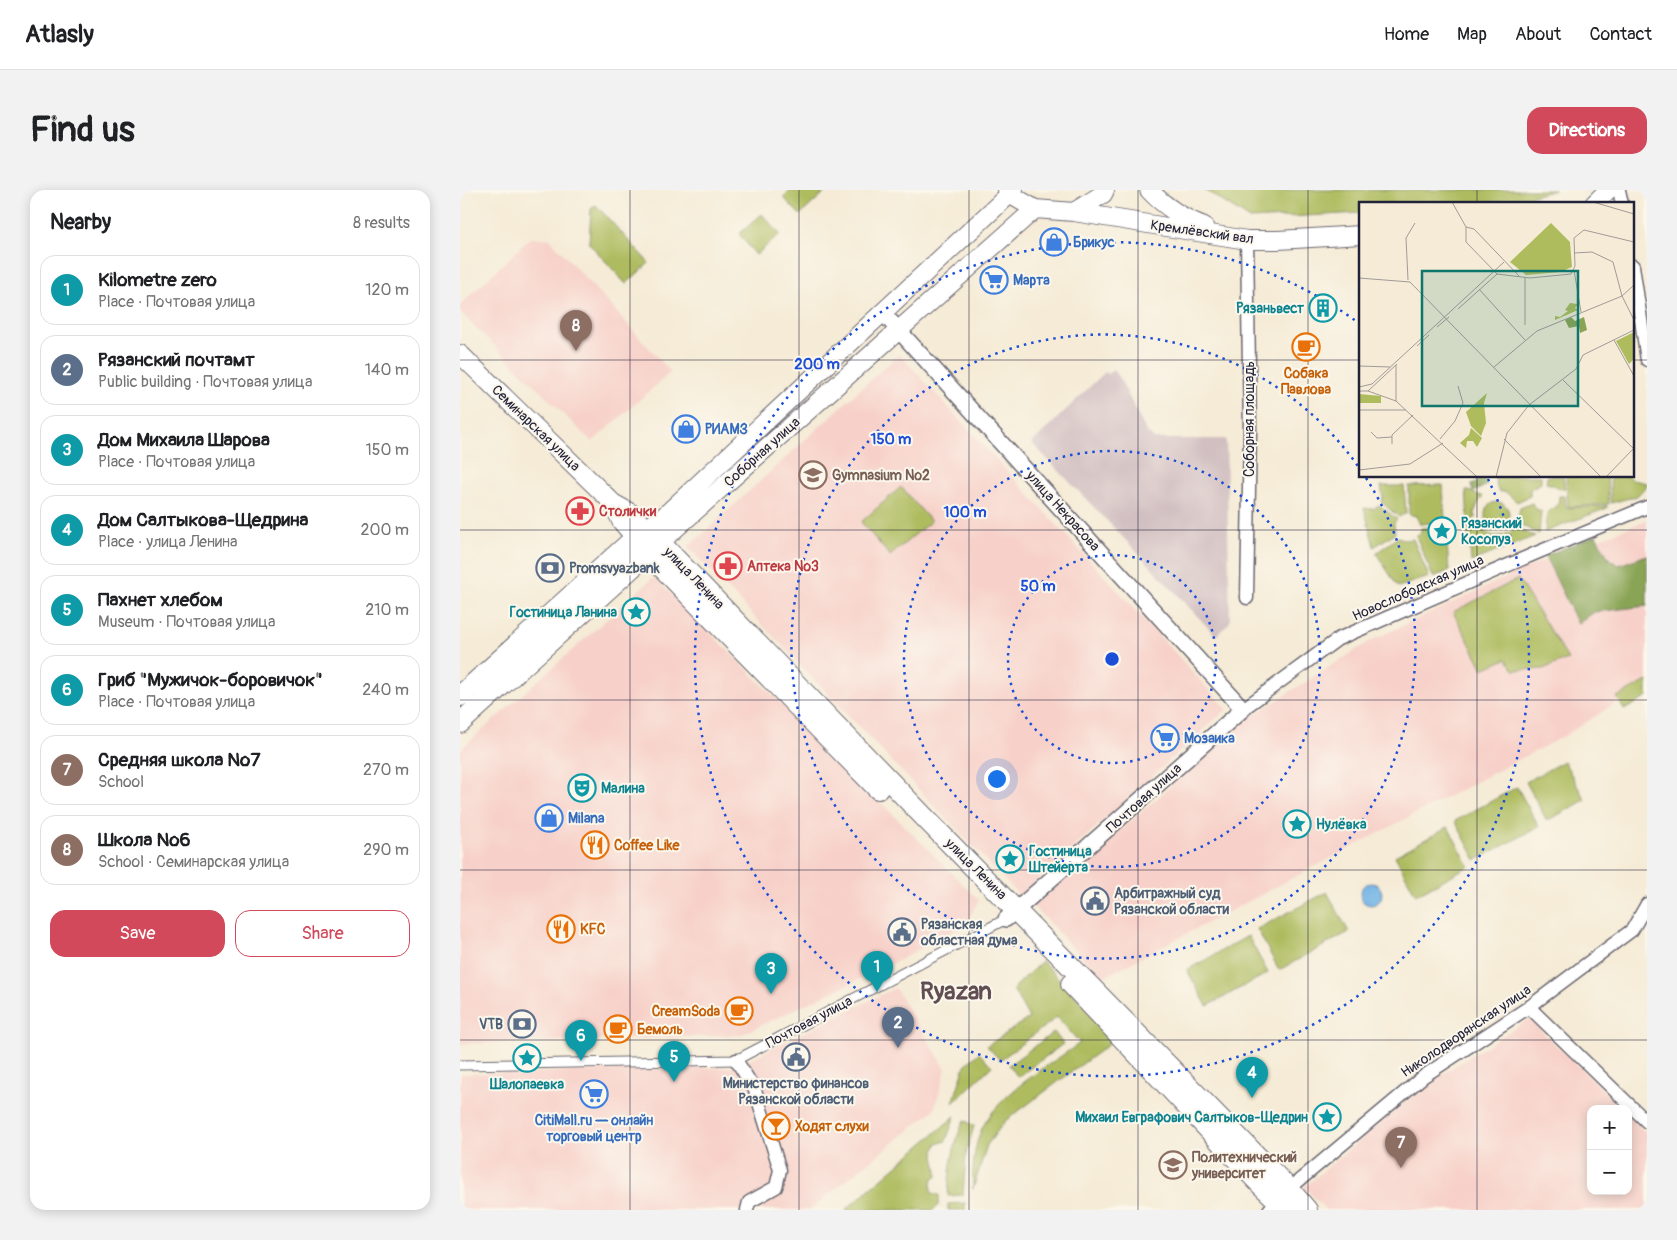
<!DOCTYPE html>
<html lang="en">
<head>
<meta charset="utf-8">
<style>
  :root { --surface:#fff; --page:#f2f2f2; --text:#202124; --muted:#757577; --line:#e0e0e0; --accent:#d1495b }
  body { margin:0; font-family:Pangolin,sans-serif; background:var(--page); color:var(--text) }
  .controls { position:absolute; right:15px; bottom:15px; display:grid; overflow:hidden; border-radius:10px; box-shadow:0 2px 12px #0003 }
  .controls button { width:45px; height:45px; display:grid; place-items:center; padding:0; border:0; border-bottom:1px solid var(--line); background:var(--surface); color:var(--text); font:25px sans-serif }
  .you { position:absolute; left:536px; top:588px; width:18px; height:18px; margin:-12px; border:4px solid #fff; border-radius:50%; background:#1a73e8; box-shadow:0 0 0 8px #1a73e833 }
  .badge { display:grid; place-items:center; width:32px; height:32px; border-radius:50%; background:var(--accent); color:#fff; font-size:16px; font-weight:700 }
  .pin { position:absolute; translate:-50% -41px; filter:drop-shadow(0 1px 2px #0008) }
  .pin::after { content:''; position:absolute; top:26px; width:18px; height:15px; background:inherit; clip-path:polygon(0 0,100% 0,50% 100%) }
  .list { margin:0; padding:0; list-style:none }
  h2 { display:flex; justify-content:space-between; align-items:center; height:65px; margin:0; padding:0 20px; font-size:21px }
  h2 small { font-size:16px; font-weight:400; color:var(--muted) }
  .list li { display:grid; grid-template-columns:32px 1fr auto; gap:15px; align-items:center; box-sizing:border-box; height:70px; margin:0 10px 10px; padding:0 10px; border:1px solid var(--line); border-radius:15px }
  .list b { display:block; font-size:19px; white-space:nowrap }
  .list p { margin:0; font-size:16px; white-space:nowrap; color:var(--muted) }
  .list em { font-size:16px; font-style:normal; color:var(--muted) }
  .actions { display:flex; gap:10px; padding:15px 20px }
  .actions a { flex:1; padding:11px 0; border:1px solid var(--accent); border-radius:15px; text-align:center; font-size:18px; color:var(--accent) }
  .actions .main { background:var(--accent); color:#fff }
  .map { position:relative; flex:none; width:1187px; height:1020px; overflow:hidden; border-radius:15px }
  header { display:flex; align-items:center; gap:30px; box-sizing:border-box; height:70px; padding:0 25px; background:var(--surface); border-bottom:1px solid var(--line) }
  header strong { font-size:24px }
  nav { display:flex; gap:28px; margin-inline-start:auto; font-size:18px }
  .intro { display:flex; align-items:center; justify-content:space-between; box-sizing:border-box; height:120px; padding:0 30px }
  h1 { margin:0; font-size:35px }
  .button { padding:12px 22px; border-radius:15px; background:var(--accent); color:#fff; font-size:18px; font-weight:700 }
  main { display:flex; gap:30px; padding:0 30px }
  aside { flex:1; background:var(--surface); border-radius:15px; box-shadow:0 2px 12px #0003 }
  .map>svg:first-child { display:block }
  .built { fill:#f7d1c9 }
  .industrial { fill:#d2bfc1 }
  .green { fill:#aebc5e; stroke:#686f4c }
  .forest { fill:#8aa455; stroke:#566348 }
  .water { fill:#71b2e5; stroke:#4a6a90 }
  .lines { fill:none; stroke-linecap:round; stroke-linejoin:round }
  .pedestrian-casing { stroke:#6c6871; stroke-width:11 }
  .minor-casing { stroke:#6c6871; stroke-width:15 }
  .tertiary-casing { stroke:#6c6871; stroke-width:18 }
  .secondary-casing { stroke:#6c6871; stroke-width:20 }
  .primary-casing { stroke:#6c6871; stroke-width:22 }
  .pedestrian { stroke:#fff; stroke-width:9 }
  .minor { stroke:#fff; stroke-width:12 }
  .tertiary { stroke:#fff; stroke-width:15 }
  .secondary { stroke:#fff; stroke-width:18 }
  .primary { stroke:#fff; stroke-width:20 }
  .grid { fill:none; stroke:#22223b; stroke-width:1; stroke-opacity:0.55 }
  .ring { fill:none; stroke:#1d4ed8; stroke-width:2.5; stroke-dasharray:2.5 5 }
  .labels { text-anchor:middle; dominant-baseline:central; stroke-width:4; stroke-linejoin:round; paint-order:stroke }
  .street-label { font-size:14px; fill:#22223b; stroke:#fbf7ec }
  .shop-label { font-size:14px; font-weight:bold; fill:#366cbe; stroke:#fbf7ec; text-anchor:start }
  .culture-label { font-size:14px; font-weight:bold; fill:#0d838f; stroke:#fbf7ec; text-anchor:start }
  .food-label { font-size:14px; font-weight:bold; fill:#c56008; stroke:#fbf7ec; text-anchor:start }
  .education-label { font-size:14px; font-weight:bold; fill:#785e54; stroke:#fbf7ec; text-anchor:start }
  .health-label { font-size:14px; font-weight:bold; fill:#be3a42; stroke:#fbf7ec; text-anchor:start }
  .service-label { font-size:14px; font-weight:bold; fill:#4e5e75; stroke:#fbf7ec; text-anchor:start }
  .town-label { font-size:24px; font-weight:bold; fill:#614e53; stroke:#fbf7ec }
  .inset-road { fill:none; stroke:#a19b98; stroke-width:1 }
  .view { fill:#0f766e; fill-opacity:0.15; stroke:#0f766e; stroke-width:2.5 }
  .inset-edge { fill:none; stroke:#22223b; stroke-width:2.5 }
  .centre { fill:#1d4ed8; stroke:#fbf7ec; stroke-width:2.5 }
  .ring-label { font-size:15px; text-anchor:middle; font-weight:bold; fill:#1d4ed8; stroke:#fbf7ec; stroke-width:4; stroke-linejoin:round; paint-order:stroke }
</style>
</head>
<body>
<header>
<strong>Atlasly</strong>
<nav><a>Home</a><a>Map</a><a>About</a><a>Contact</a></nav>
</header>
<div class="intro"><h1>Find us</h1><a class="button">Directions</a></div>
<main>
<aside>
<h2>Nearby<small>8 results</small></h2>
<ul class="list">
<li><span class="badge" style="background:#0f9aa8">1</span><div><b>Kilometre zero</b><p>Place · Почтовая улица</p></div><em>120 m</em></li>
<li><span class="badge" style="background:#5c6f8a">2</span><div><b>Рязанский почтамт</b><p>Public building · Почтовая улица</p></div><em>140 m</em></li>
<li><span class="badge" style="background:#0f9aa8">3</span><div><b>Дом Михаила Шарова</b><p>Place · Почтовая улица</p></div><em>150 m</em></li>
<li><span class="badge" style="background:#0f9aa8">4</span><div><b>Дом Салтыкова-Щедрина</b><p>Place · улица Ленина</p></div><em>200 m</em></li>
<li><span class="badge" style="background:#0f9aa8">5</span><div><b>Пахнет хлебом</b><p>Museum · Почтовая улица</p></div><em>210 m</em></li>
<li><span class="badge" style="background:#0f9aa8">6</span><div><b>Гриб &quot;Мужичок-боровичок&quot;</b><p>Place · Почтовая улица</p></div><em>240 m</em></li>
<li><span class="badge" style="background:#8d6e63">7</span><div><b>Средняя школа №7</b><p>School</p></div><em>270 m</em></li>
<li><span class="badge" style="background:#8d6e63">8</span><div><b>Школа №6</b><p>School · Семинарская улица</p></div><em>290 m</em></li>
</ul>
<div class="actions"><a class="main">Save</a><a>Share</a></div>
</aside>
<div class="map">
<svg width="1187" height="1020" viewBox="0 0 1187 1020">
  <rect width="100%" height="100%" fill="#fbf7ec"/>
  <filter id="ink" filterUnits="userSpaceOnUse"><feTurbulence type="fractalNoise" baseFrequency=".02" numOctaves="2"/><feDisplacementMap in="SourceGraphic" scale="10" xChannelSelector="R" yChannelSelector="G"/><feConvolveMatrix kernelMatrix="1 2 1 2 8 2 1 2 1" color-interpolation-filters="sRGB"/></filter>
  <filter id="wash" filterUnits="userSpaceOnUse"><feTurbulence type="fractalNoise" baseFrequency=".0096" numOctaves="4" result="noise"/><feDisplacementMap in="SourceGraphic" scale="20" xChannelSelector="R" yChannelSelector="G"/><feGaussianBlur stdDeviation="1.12" result="paint"/><feColorMatrix in="noise" values="0 0 0 0 0 0 0 0 0 0 0 0 0 0 0 0 0 1.4 0 .05"/><feComposite in="paint" operator="in"/></filter>
  <g filter="url(#wash)">
    <rect width="100%" height="100%" fill="#f5ebd6"/>
    <!-- built -->
    <path class="built" d="M 70,48 L 89,48 L 211,182 L 132,252 L 0,122 L 0,115 Z
      M 439,164 L 767,519 L 560,706 L 228,357 Z
      M 1187,330 L 1187,493 L 1106,545 L 642,788 L 573,716 L 790,527 L 912,450 L 1064,379 Z
      M 194,387 L 519,710 L 506,734 L 430,775 L 280,845 L 0,854 L 0,560 Z
      M 435,798 L 486,879 L 474,920 L 349,1020 L 0,1020 L 0,884 L 274,877 Z
      M 1069,829 L 1162,919 L 1131,919 L 1131,1001 L 1168,1001 L 1168,925 L 1187,944 L 1187,1020 L 866,1020 L 844,997 L 968,893 Z"/>
    <!-- industrial -->
    <path class="industrial" d="M 653,180 L 658,185 L 686,241 L 694,249 L 766,249 L 770,432 L 756,446 L 683,368 L 572,253 L 645,182 L 648,184 Z"/>
    <!-- green -->
    <path class="green" d="M 330,0 L 362,0 L 365,2 L 340,25 L 323,7 Z
      M 745,0 L 1095,0 C 1033,19 965,14 901,14 L 901,23 L 790,29 Z
      M 136,15 L 189,73 L 166,94 L 129,53 L 131,19 Z
      M 302,24 L 320,44 L 296,65 L 279,44 Z
      M 1034,286 L 1081,286 L 1081,293 L 1070,299 L 1070,306 L 1057,312 L 1047,303 L 1038,301 Z
      M 1087,286 L 1103,286 L 1105,298 L 1098,299 L 1094,295 L 1086,293 Z
      M 1106,286 L 1147,286 L 1149,314 L 1108,317 Z
      M 1150,286 L 1168,286 L 1172,290 L 1187,293 L 1187,295 L 1177,306 L 1151,313 Z
      M 983,295 L 985,332 L 960,334 L 956,326 L 949,324 L 949,296 Z
      M 921,296 L 944,296 L 946,323 L 939,327 L 921,312 L 923,308 Z
      M 441,297 L 471,331 L 430,366 L 401,332 Z
      M 1006,300 L 1023,307 L 1019,311 L 1014,323 L 1016,328 L 1008,331 Z
      M 1099,306 L 1105,306 L 1106,318 L 1147,316 L 1147,318 L 1085,342 L 1087,323 L 1098,314 Z
      M1025 324a12 12 0 1 1 24 0a12 12 0 1 1-24 0Z
      M 1072,313 L 1076,319 L 1081,321 L 1079,344 L 1057,333 L 1060,318 Z
      M 919,315 L 937,329 L 934,333 L 935,343 L 914,357 L 904,318 L 913,319 Z
      M 1018,334 C 1025,348 1044,350 1055,338 L 1075,346 L 1011,372 L 1008,336 Z
      M 986,337 L 989,381 L 973,387 L 956,346 L 961,342 L 961,338 Z
      M 938,347 L 946,350 L 953,349 L 969,387 L 938,397 L 916,363 Z
      M 1058,389 L 1108,469 L 1083,479 L 1054,480 L 1046,469 L 1023,479 L 993,422 Z
      M 1187,491 L 1187,507 L 1164,520 L 1157,507 Z
      M 1104,571 L 1125,610 L 1087,631 L 1066,592 Z
      M 1057,597 L 1079,637 L 1016,670 L 995,631 Z
      M 988,637 L 1009,676 L 956,705 L 935,666 Z
      M 867,702 L 889,742 L 819,780 L 797,739 Z
      M 788,746 L 808,783 L 747,816 L 727,780 Z
      M 582,771 L 656,849 L 545,931 L 527,955 L 513,999 C 512,978 514,949 526,931 C 548,898 588,876 620,853 L 597,827 L 540,870 L 527,856 L 569,828 L 553,799 Z
      M 594,842 L 603,854 L 558,887 L 549,875 Z
      M 519,863 L 532,876 L 493,913 L 505,875 Z
      M 495,926 L 486,951 L 477,954 C 470,967 478,972 477,986 L 472,989 L 471,996 L 472,1003 L 479,1005 L 479,1015 L 473,1020 L 385,1020 Z
      M 504,930 L 514,936 L 506,964 L 503,1005 L 488,1006 C 489,980 493,954 504,930 Z
      M 505,1013 L 505,1020 L 488,1020 L 488,1014 Z"/>
    <!-- forest -->
    <path class="forest" d="M 1024,286 L 1027,295 L 1013,302 L 1011,295 Z
      M 1136,345 L 1149,369 L 1159,375 L 1187,365 L 1187,416 L 1134,422 L 1118,434 L 1085,366 Z"/>
    <!-- water -->
    <path class="water" d="M900 704a11 11 0 1 1 22 0a11 11 0 1 1-22 0Z"/>
  </g>
  <g filter="url(#ink)">
    <g class="lines">
      <!-- pedestrian casing -->
      <g class="pedestrian-casing">
        <path id="pedestrian" d="M 0,875 L 276,870 L 546,729"/>
      </g>
      <!-- minor casing -->
      <g class="minor-casing">
        <path id="minor" d="M 1159,0 L 1162,14
          M 1173,76 L 1187,170
          M 787,408 L 790,241 L 787,50
          M 783,519 L 878,449 L 1074,364 L 1187,317
          M 1069,817 L 1187,932
          M 276,870 L 295,900 L 320,980 L 316,997 L 289,1012 L 287,1020
          M 809,1020 L 829,999 L 964,886 L 1069,817 L 1172,740 L 1187,714"/>
      </g>
      <!-- tertiary casing -->
      <g class="tertiary-casing">
        <path id="tertiary" d="M 423,123 L 783,519 L 546,729"/>
      </g>
      <!-- secondary casing -->
      <g class="secondary-casing">
        <path id="secondary" d="M 547,0 L 551,5 L 575,19 L 614,22 L 787,50 L 818,50 L 901,45
          M 689,0 C 705,17 722,28 744,36
          M 1134,14 L 1148,0
          M 614,22 L 643,4 L 645,0
          M 0,164 L 153,313 L 171,323 L 186,338 L 201,329 L 554,0
          M 153,313 L 161,331 L 188,363 L 575,19"/>
      </g>
      <!-- primary casing -->
      <g class="primary-casing">
        <path id="primary" d="M 0,506 L 186,338 L 469,632 L 742,910 L 829,999 L 847,1020
          M 0,533 L 188,363 L 418,599
          M 611,794 L 800,994 L 828,1020"/>
      </g>
      <!-- pedestrian -->
      <use href="#pedestrian" class="pedestrian"/>
      <!-- minor -->
      <use href="#minor" class="minor"/>
      <!-- tertiary -->
      <use href="#tertiary" class="tertiary"/>
      <!-- secondary -->
      <use href="#secondary" class="secondary"/>
      <!-- primary -->
      <use href="#primary" class="primary"/>
    </g>
  </g>
  <!-- grid -->
  <path class="grid" d="M 170,0 L 170,1020M 339,0 L 339,1020M 509,0 L 509,1020M 678,0 L 678,1020M 848,0 L 848,1020M 1017,0 L 1017,14M 0,170 L 901,170M 1173,170 L 1187,170M 1017,286 L 1017,1020M 0,340 L 1187,340M 0,510 L 1187,510M 0,680 L 1187,680M 0,850 L 1187,850"/>
  <!-- distance rings -->
  <g class="ring">
    <circle cx="652" cy="469" r="104"/>
    <circle cx="652" cy="469" r="208"/>
    <path d="M906 288A312 312 0 1 1 900 279"/>
    <path d="M1028 289A417 417 0 1 1 900 134"/>
  </g>
  <!-- icons -->
  <defs>
    <g id="shop-ring" transform="scale(1.4375)"><circle r="9.5" fill="#fbf7ec" stroke="#3f7fe0" stroke-width="1.5"/><path d="M-5-2.5h2.3a2.7 3.5 0 0 1 5.4 0H5L5.5 6h-11ZM-1.5-2.5h3a1.5 2.3 0 0 0-3 0Z" fill="#3f7fe0"/></g>
    <g id="supermarket-ring" transform="scale(1.4375)"><circle r="9.5" fill="#fbf7ec" stroke="#3f7fe0" stroke-width="1.5"/><path d="M-6-5.5h2.5l.6 2H6L4.5 2H-2.5L-4.4-4H-6ZM-1.5 3.2a1.3 1.3 0 1 0 .1 0ZM3 3.2a1.3 1.3 0 1 0 .1 0Z" fill="#3f7fe0"/></g>
    <g id="building-ring" transform="scale(1.4375)"><circle r="9.5" fill="#fbf7ec" stroke="#0f9aa8" stroke-width="1.5"/><path d="M-4-6H4V6H1V3H-1V6H-4ZM-2.5-4.3h1.7v1.8h-1.7ZM.8-4.3h1.7v1.8H.8ZM-2.5-1h1.7V.8h-1.7ZM.8-1h1.7V.8H.8Z" fill="#0f9aa8"/></g>
    <g id="cafe-ring" transform="scale(1.4375)"><circle r="9.5" fill="#fbf7ec" stroke="#e8710a" stroke-width="1.5"/><path d="M-5.5-4.5H6V0H3Q3 3.5 0 3.5H-2.5Q-5.5 3.5-5.5 0ZM3-3.2v2h1.7v-2ZM-6 4.5H4V6H-6Z" fill="#e8710a"/></g>
    <g id="school-ring" transform="scale(1.4375)"><circle r="9.5" fill="#fbf7ec" stroke="#8d6e63" stroke-width="1.5"/><path d="M0-5L7-2L0 1L-7-2ZM-4 1L0 2.5L4 1V4Q0 6-4 4Z" fill="#8d6e63"/></g>
    <g id="pharmacy-ring" transform="scale(1.4375)"><circle r="9.5" fill="#fbf7ec" stroke="#e0444e" stroke-width="1.5"/><path d="M-2-6h4v4h4v4h-4v4h-4v-4h-4v-4h4Z" fill="#e0444e"/></g>
    <g id="sight-ring" transform="scale(1.4375)"><circle r="9.5" fill="#fbf7ec" stroke="#0f9aa8" stroke-width="1.5"/><path d="M0-6L1.8-2.2L6-1.7L2.9 1.2L3.7 5.4L0 3.3L-3.7 5.4L-2.9 1.2L-6-1.7L-1.8-2.2Z" fill="#0f9aa8"/></g>
    <g id="bank-ring" transform="scale(1.4375)"><circle r="9.5" fill="#fbf7ec" stroke="#5c6f8a" stroke-width="1.5"/><path d="M-6-4H6V4H-6ZM0-2.3a2.3 2.3 0 1 0 0 4.6a2.3 2.3 0 1 0 0-4.6Z" fill="#5c6f8a"/></g>
    <g id="theatre-ring" transform="scale(1.4375)"><circle r="9.5" fill="#fbf7ec" stroke="#0f9aa8" stroke-width="1.5"/><path d="M-5-5.5Q0-4 5-5.5V0Q5 5 0 6Q-5 5-5 0ZM-3.3-2.5H-1v1.5H-3.3ZM1-2.5H3.3v1.5H1ZM-2.8 1Q0 5.5 2.8 1Z" fill="#0f9aa8"/></g>
    <g id="restaurant-ring" transform="scale(1.4375)"><circle r="9.5" fill="#fbf7ec" stroke="#e8710a" stroke-width="1.5"/><path d="M-5-6h1v4h1v-4h1v4h1v-4h1v5L-1.5 .5V6h-2V.5L-5-1ZM5-6V6H3V1.5H1.5Q1.5-4 5-6Z" fill="#e8710a"/></g>
    <g id="civic-ring" transform="scale(1.4375)"><circle r="9.5" fill="#fbf7ec" stroke="#5c6f8a" stroke-width="1.5"/><path d="M-.6-6.5H3V-4.5H.6V-3L4-1V1h2V6H-6V1h2V-1L-.6-3ZM-1.2 2.5V6h2.4V2.5Z" fill="#5c6f8a"/></g>
    <g id="bar-ring" transform="scale(1.4375)"><circle r="9.5" fill="#fbf7ec" stroke="#e8710a" stroke-width="1.5"/><path d="M-6-5H6L.8 .8V4.5H3.5V6h-7V4.5H-.8V.8Z" fill="#e8710a"/></g>
    <g id="university-ring" transform="scale(1.4375)"><circle r="9.5" fill="#fbf7ec" stroke="#8d6e63" stroke-width="1.5"/><path d="M0-5L7-2L0 1L-7-2ZM-4 1L0 2.5L4 1V4Q0 6-4 4Z" fill="#8d6e63"/></g>
  </defs>
  <g fill-rule="evenodd">
    <use href="#shop-ring" x="594" y="52"/>
    <use href="#supermarket-ring" x="534" y="90"/>
    <use href="#building-ring" x="863" y="118"/>
    <use href="#cafe-ring" x="846" y="157"/>
    <use href="#shop-ring" x="226" y="239"/>
    <use href="#school-ring" x="353" y="285"/>
    <use href="#pharmacy-ring" x="120" y="321"/>
    <use href="#sight-ring" x="982" y="341"/>
    <use href="#pharmacy-ring" x="268" y="376"/>
    <use href="#bank-ring" x="90" y="378"/>
    <use href="#sight-ring" x="176" y="422"/>
    <use href="#supermarket-ring" x="705" y="548"/>
    <use href="#theatre-ring" x="122" y="598"/>
    <use href="#shop-ring" x="89" y="628"/>
    <use href="#sight-ring" x="837" y="634"/>
    <use href="#restaurant-ring" x="135" y="655"/>
    <use href="#sight-ring" x="550" y="669"/>
    <use href="#civic-ring" x="635" y="711"/>
    <use href="#restaurant-ring" x="101" y="739"/>
    <use href="#civic-ring" x="442" y="742"/>
    <use href="#cafe-ring" x="279" y="821"/>
    <use href="#bank-ring" x="62" y="834"/>
    <use href="#cafe-ring" x="158" y="839"/>
    <use href="#civic-ring" x="336" y="867"/>
    <use href="#sight-ring" x="67" y="868"/>
    <use href="#supermarket-ring" x="134" y="904"/>
    <use href="#sight-ring" x="867" y="927"/>
    <use href="#bar-ring" x="316" y="936"/>
    <use href="#university-ring" x="713" y="975"/>
  </g>
  <g class="labels">
    <!-- street labels -->
    <g class="street-label">
      <text transform="translate(742 42) rotate(8)">Кремлёвский вал</text>
      <text transform="translate(789 229) rotate(-90)">Соборная площадь</text>
      <text transform="translate(76 238) rotate(44)">Семинарская улица</text>
      <text transform="translate(302 262) rotate(-42)">Соборная улица</text>
      <text transform="translate(603 321) rotate(48)">улица Некрасова</text>
      <text transform="translate(234 388) rotate(46)">улица Ленина</text>
      <text transform="translate(958 398) rotate(-24)">Новослободская улица</text>
      <text transform="translate(684 608) rotate(-42)">Почтовая улица</text>
      <text transform="translate(516 679) rotate(45)">улица Ленина</text>
      <text transform="translate(349 832) rotate(-28)">Почтовая улица</text>
      <text transform="translate(1006 841) rotate(-34)">Николодворянская улица</text>
    </g>
    <!-- shop labels -->
    <g class="shop-label">
      <text x="613" y="52">Брикус</text>
      <text x="553" y="90">Марта</text>
      <text x="245" y="239">РИАМЗ</text>
      <text x="724" y="548">Мозаика</text>
      <text x="108" y="628">Milana</text>
      <text x="134" y="930" text-anchor="middle">CitiMall.ru — онлайн<tspan x="134" dy="16">торговый центр</tspan></text>
    </g>
    <!-- culture labels -->
    <g class="culture-label">
      <text x="844" y="118" text-anchor="end">Рязаньвест</text>
      <text x="1001" y="333">Рязанский<tspan x="1001" dy="16">Косопуз</tspan></text>
      <text x="157" y="422" text-anchor="end">Гостиница Ланина</text>
      <text x="141" y="598">Малина</text>
      <text x="856" y="634">Нулёвка</text>
      <text x="569" y="661">Гостиница<tspan x="569" dy="16">Штейерта</tspan></text>
      <text x="67" y="894" text-anchor="middle">Шалопаевка</text>
      <text x="848" y="927" text-anchor="end">Михаил Евграфович Салтыков-Щедрин</text>
    </g>
    <!-- food labels -->
    <g class="food-label">
      <text x="846" y="183" text-anchor="middle">Собака<tspan x="846" dy="16">Павлова</tspan></text>
      <text x="154" y="655">Coffee Like</text>
      <text x="120" y="739">KFC</text>
      <text x="260" y="821" text-anchor="end">CreamSoda</text>
      <text x="177" y="839">Бемоль</text>
      <text x="335" y="936">Ходят слухи</text>
    </g>
    <!-- education labels -->
    <g class="education-label">
      <text x="372" y="285">Gymnasium №2</text>
      <text x="732" y="967">Политехнический<tspan x="732" dy="16">университет</tspan></text>
    </g>
    <!-- health labels -->
    <g class="health-label">
      <text x="139" y="321">Столички</text>
      <text x="287" y="376">Аптека №3</text>
    </g>
    <!-- service labels -->
    <g class="service-label">
      <text x="109" y="378">Promsvyazbank</text>
      <text x="654" y="703">Арбитражный суд<tspan x="654" dy="16">Рязанской области</tspan></text>
      <text x="461" y="734">Рязанская<tspan x="461" dy="16">областная дума</tspan></text>
      <text x="43" y="834" text-anchor="end">VTB</text>
      <text x="336" y="893" text-anchor="middle">Министерство финансов<tspan x="336" dy="16">Рязанской области</tspan></text>
    </g>
    <!-- town labels -->
    <g class="town-label">
      <text x="496" y="801">Ryazan</text>
    </g>
  </g>
  <!-- overview -->
  <g transform="translate(899 12)">
    <rect width="275" height="275" fill="#f5ebd6"/>
    <path d="M 192,21 L 211,40 L 213,65 L 201,70 L 167,73 L 151,60 ZM 211,101 L 219,102 L 216,106 L 219,108 L 196,118 L 196,114 L 201,115 L 209,109 L 206,108 ZM 275,130 L 275,157 L 270,162 L 257,139 ZM 128,191 L 125,201 L 127,221 L 122,234 L 112,224 L 107,210 ZM 0,192 L 22,194 L 22,201 L 0,201 ZM 112,226 L 123,236 L 118,245 L 114,239 L 108,239 L 107,246 L 101,241 L 110,233 Z" fill="#aebc5e"/>
    <path d="M 212,115 L 216,119 L 225,115 L 228,128 L 221,131 L 220,124 L 210,126 L 206,118 Z" fill="#8aa455"/>
    <path class="inset-road" d="M 93,0 L 107,25 L 107,40 L 138,72 L 171,76 L 212,72 L 216,64 L 215,36 L 225,28 L 275,40M 234,0 L 275,12M 107,25 L 115,27 L 160,74M 215,51 L 233,50 L 254,60 L 263,94 L 275,118M 215,68 L 222,110M 0,76 L 51,80 L 242,275M 49,78 L 47,36 L 56,21M 120,87 L 166,138M 99,107 L 138,72M 166,123 L 166,76M 78,125 L 90,115M 255,138 L 275,174M 58,144 L 70,133M 37,163 L 37,199M 0,164 L 31,165M 135,165 L 178,129 L 263,94 L 275,83M 204,178 L 275,247M 0,185 L 13,182 L 145,60M 0,189 L 9,189 L 38,162M 9,189 L 37,199 L 118,275M 0,208 L 47,208M 12,230 L 18,236 L 33,235M 81,237 L 96,219 L 104,201 L 99,184M 145,237 L 182,275M 33,242 L 33,233 L 54,213M 0,268 L 51,262 L 84,241M 137,275 L 148,231 L 170,203 L 217,167 L 224,153 L 275,128M 247,275 L 275,246"/>
    <path class="view" d="M 63,69 L 219,69 L 219,204 L 63,204 Z"/>
    <rect width="275" height="275" class="inset-edge"/>
  </g>
  <circle cx="652" cy="469" r="8" class="centre"/>
  <g class="ring-label">
    <text x="357" y="179">200 m</text>
    <text x="431" y="254">150 m</text>
    <text x="505" y="327">100 m</text>
    <text x="578" y="401">50 m</text>
  </g>
</svg>
<div class="controls">
<button>+</button>
<button>−</button>
</div>
<div class="you"></div>
<div class="pin badge" style="left:417px;top:802px;background:#0f9aa8">1</div>
<div class="pin badge" style="left:438px;top:858px;background:#5c6f8a">2</div>
<div class="pin badge" style="left:311px;top:804px;background:#0f9aa8">3</div>
<div class="pin badge" style="left:792px;top:908px;background:#0f9aa8">4</div>
<div class="pin badge" style="left:214px;top:892px;background:#0f9aa8">5</div>
<div class="pin badge" style="left:121px;top:871px;background:#0f9aa8">6</div>
<div class="pin badge" style="left:941px;top:978px;background:#8d6e63">7</div>
<div class="pin badge" style="left:116px;top:161px;background:#8d6e63">8</div>
</div>
</main>
</body>
</html>
